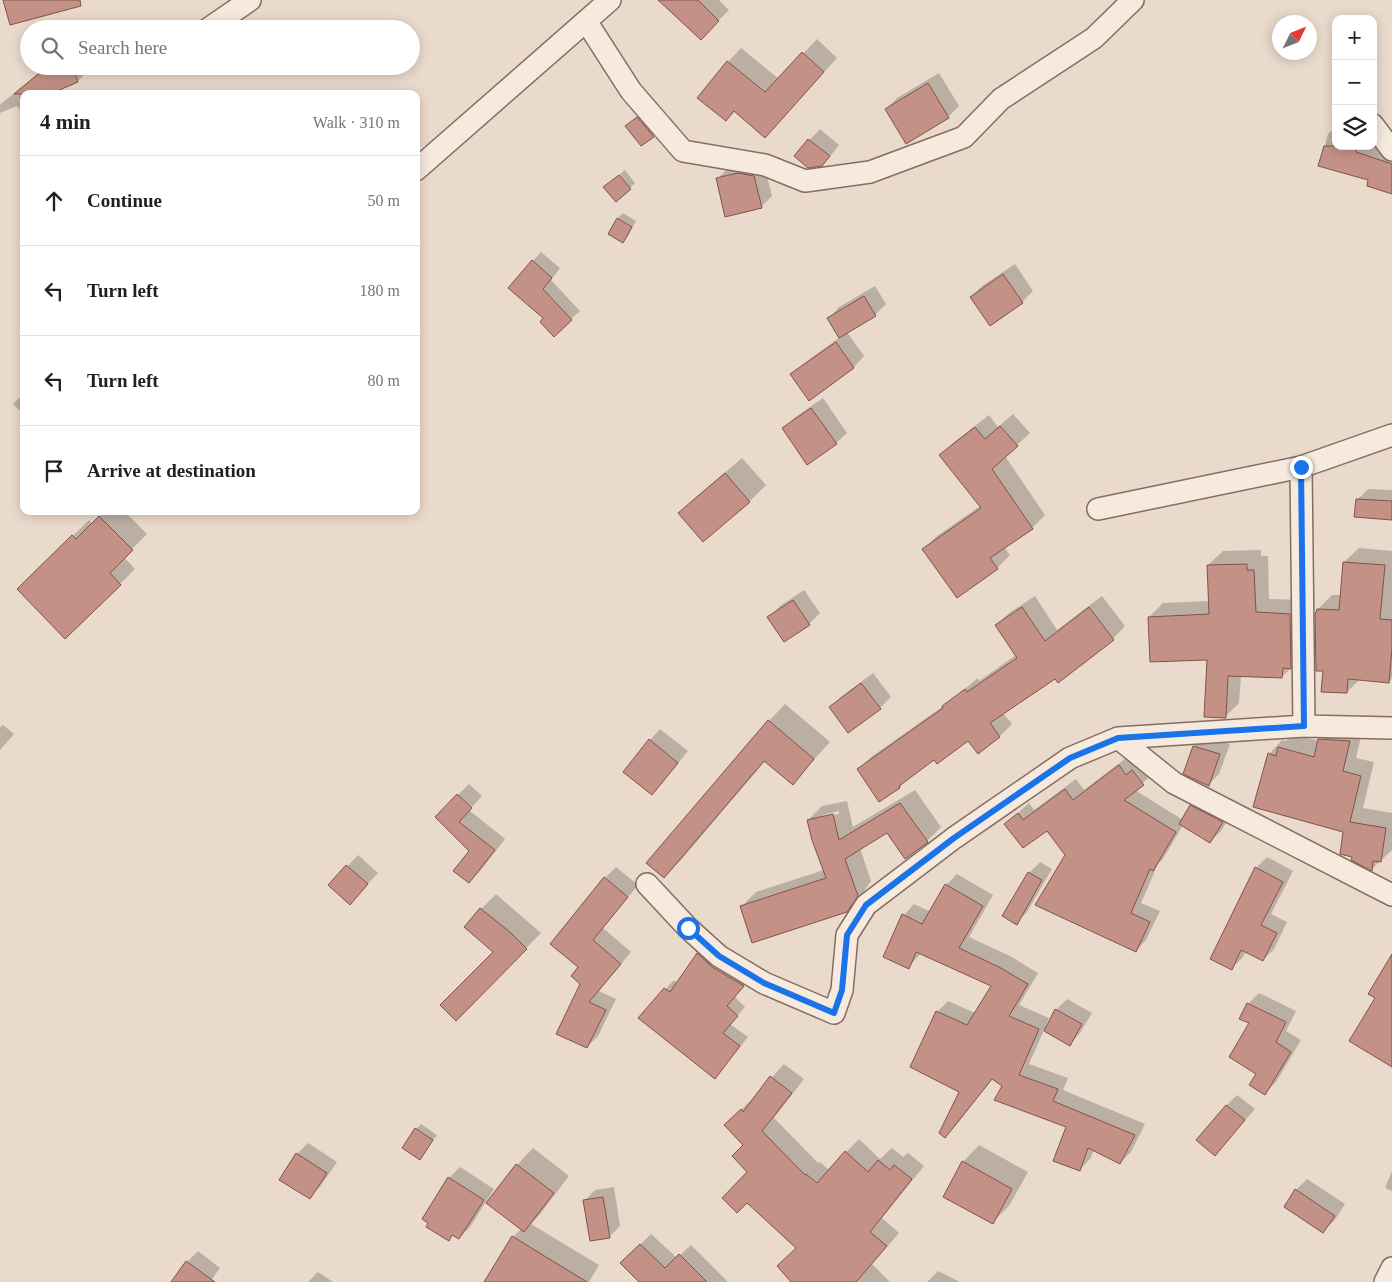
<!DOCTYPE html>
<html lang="en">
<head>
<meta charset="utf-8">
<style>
  :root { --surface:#fff; --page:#f2f2f2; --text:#202124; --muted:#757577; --line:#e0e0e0 }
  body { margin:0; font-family:"Times New Roman",serif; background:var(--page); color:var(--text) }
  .controls { position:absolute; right:15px; top:15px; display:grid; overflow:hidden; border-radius:10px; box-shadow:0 2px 12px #0003 }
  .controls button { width:45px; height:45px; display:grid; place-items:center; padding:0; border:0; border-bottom:1px solid var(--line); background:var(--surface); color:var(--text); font:25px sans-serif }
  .compass { position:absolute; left:1272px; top:15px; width:45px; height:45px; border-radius:50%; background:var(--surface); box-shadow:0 2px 12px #0003; rotate:47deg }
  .stop { position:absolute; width:15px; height:15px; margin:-11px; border:4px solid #1a73e8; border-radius:50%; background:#fff }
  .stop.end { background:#1a73e8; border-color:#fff; box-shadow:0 1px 5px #0008 }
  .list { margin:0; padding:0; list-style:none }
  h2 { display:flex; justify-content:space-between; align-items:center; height:65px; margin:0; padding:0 20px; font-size:21px }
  h2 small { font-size:16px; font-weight:400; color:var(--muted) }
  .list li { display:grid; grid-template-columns:32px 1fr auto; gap:15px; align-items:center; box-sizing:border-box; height:90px; padding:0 20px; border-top:1px solid var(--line) }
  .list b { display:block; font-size:19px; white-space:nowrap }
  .list em { font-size:16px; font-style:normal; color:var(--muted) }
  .icon { flex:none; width:28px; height:28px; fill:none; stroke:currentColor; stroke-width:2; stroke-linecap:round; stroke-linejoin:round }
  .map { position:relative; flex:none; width:1392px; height:1282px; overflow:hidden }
  .search { position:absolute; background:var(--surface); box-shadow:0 2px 12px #0003; left:20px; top:20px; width:400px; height:55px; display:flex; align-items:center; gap:12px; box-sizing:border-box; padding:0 18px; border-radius:28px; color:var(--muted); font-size:19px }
  .panel { position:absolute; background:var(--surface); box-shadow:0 2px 12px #0003; left:20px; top:90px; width:400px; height:425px; border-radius:10px }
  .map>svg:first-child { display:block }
  .shadow { fill:#0003; fill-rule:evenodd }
  .building { fill:#c49186; stroke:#82524a }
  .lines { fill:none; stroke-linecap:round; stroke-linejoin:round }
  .minor-casing { stroke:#866c61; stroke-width:24 }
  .minor { stroke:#f6e9de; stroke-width:21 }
  .route { stroke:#1a73e8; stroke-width:6 }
</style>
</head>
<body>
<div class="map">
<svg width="1392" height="1282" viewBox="0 0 1392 1282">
  <rect width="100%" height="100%" fill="#eadacb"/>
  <!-- shadow -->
  <path class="shadow" d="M 663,0 L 719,0 L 729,10 L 701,38 Z
    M 817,39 L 837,58 L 778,123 L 735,111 L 726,120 L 728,62 L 741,48 L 779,79 Z
    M 47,66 L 87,66 L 89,70 L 78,81 L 53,91 L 55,94 L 24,94 L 24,115 L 17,106 L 0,113 L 0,105 L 2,103 Z
    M 939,73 L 959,106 L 948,117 L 886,109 L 897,98 Z
    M 643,113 L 658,131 L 641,145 L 632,121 Z
    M 1336,127 L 1336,146 L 1373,146 L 1373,144 L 1392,150 L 1392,193 L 1370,179 L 1320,165 L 1328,134 Z
    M 820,129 L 839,145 L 832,154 L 821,165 L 795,156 Z
    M 764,165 L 772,196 L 761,207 L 717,179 L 728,168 Z
    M 625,170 L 635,183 L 630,188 L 610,183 Z
    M 623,213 L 636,221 L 628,236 L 623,241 L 609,233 L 618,218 Z
    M 541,252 L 560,268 L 551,280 L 580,311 L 571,319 L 545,318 L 533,261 Z
    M 1015,264 L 1033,291 L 1022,302 L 990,324 L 971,297 L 982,286 Z
    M 875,286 L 886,304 L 875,315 L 847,332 L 864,356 L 854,367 L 809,399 L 792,375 L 803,364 L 840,337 L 829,318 L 839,307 Z
    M 24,393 L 24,415 L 13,404 Z
    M 823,398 L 847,433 L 836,443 L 783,429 L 794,418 Z
    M 1013,414 L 1030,433 L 1005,456 L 1045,515 L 1032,528 L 1004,547 L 1010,555 L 997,568 L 924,549 L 937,536 L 980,506 L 941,455 L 954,442 L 989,415 L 998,427 Z
    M 742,458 L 766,485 L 749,502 L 680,513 L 696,497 Z
    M 1368,489 L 1392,490 L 1392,519 L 1357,500 Z
    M 106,511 L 124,511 L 147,534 L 124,557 L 135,569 L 120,584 L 34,574 L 89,520 L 92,524 Z
    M 1359,548 L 1392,551 L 1392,678 L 1389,682 L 1360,679 L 1347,692 L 1324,670 L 1318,609 L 1332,595 L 1342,595 L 1344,562 Z
    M 1261,550 L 1261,556 L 1268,556 L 1269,599 L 1304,600 L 1296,663 L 1282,677 L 1241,675 L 1239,703 L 1225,717 L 1208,659 L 1149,617 L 1163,603 L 1209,601 L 1208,565 L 1223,551 Z
    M 804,590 L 820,613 L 809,624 L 784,640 L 769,617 L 780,606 Z
    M 1035,596 L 1057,630 L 1102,596 L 1125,626 L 1113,639 L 1003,713 L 1012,724 L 1000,736 L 978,752 L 968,739 L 934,758 L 910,776 L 900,787 L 880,800 L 859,770 L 871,757 L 949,702 L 978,678 L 979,681 L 1016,655 L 996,625 L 1009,613 Z
    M 873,673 L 891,697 L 880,708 L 831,707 L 842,696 Z
    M 785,704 L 830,742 L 792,784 L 765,761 L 681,860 L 664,877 L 769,721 Z
    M 3,725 L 14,734 L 0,750 L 0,727 Z
    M 1333,726 L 1363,728 L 1356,758 L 1374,762 L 1363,808 L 1392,813 L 1392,850 L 1372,869 L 1345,831 L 1269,754 L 1282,740 L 1286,741 L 1293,734 L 1319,741 Z
    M 660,729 L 688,751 L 663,782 L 652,793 L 650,740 Z
    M 1205,735 L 1230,744 L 1219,774 L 1208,785 L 1194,746 Z
    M 1130,755 L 1154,773 L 1135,790 L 1183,820 L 1191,806 L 1202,795 L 1233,811 L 1221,831 L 1210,842 L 1183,825 L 1163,859 L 1158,864 L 1141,903 L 1160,911 L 1146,940 L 1136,951 L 1047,829 L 1006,824 L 1029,803 L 1034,810 L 1076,779 L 1084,790 Z
    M 469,784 L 482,796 L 469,810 L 505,839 L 480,871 L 469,882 L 471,850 L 436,817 Z
    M 915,790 L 941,827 L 927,841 L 906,857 L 887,831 L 860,848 L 871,881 L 860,897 L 846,911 L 742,906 L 756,892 L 824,870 L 808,820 L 822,806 L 847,801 L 853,827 ZM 839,811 L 839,814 L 823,818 L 823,815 Z
    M 358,855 L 378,873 L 360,892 L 330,885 Z
    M 1267,857 L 1293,871 L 1271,914 L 1287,922 L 1274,949 L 1263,960 L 1246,951 L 1243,957 L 1232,968 L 1256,868 Z
    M 1040,862 L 1052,869 L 1027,912 L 1016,923 L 1029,873 Z
    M 616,867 L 638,885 L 603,928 L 631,952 L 599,991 L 616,999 L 598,1036 L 587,1047 L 582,983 L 605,878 Z
    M 957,874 L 993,895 L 969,937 L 1010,956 L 1038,973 L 1019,1005 L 1049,1018 L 1046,1025 L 1048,1026 L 1056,1010 L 1067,999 L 1092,1013 L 1080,1033 L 1070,1044 L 1044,1030 L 1029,1064 L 1068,1078 L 1063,1090 L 1145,1124 L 1131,1152 L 1120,1163 L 1094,1150 L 1090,1159 L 1079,1170 L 1068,1127 L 993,1078 L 956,1125 L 945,1136 L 961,1091 L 937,1012 L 948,1001 L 975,1013 L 992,985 L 921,953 L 908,968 L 904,915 L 914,904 L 931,912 L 946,885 Z
    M 496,894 L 541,933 L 456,1019 L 495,952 L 481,909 Z
    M 706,945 L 752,977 L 734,996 L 745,1007 L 730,1024 L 748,1037 L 715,1078 L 639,1018 L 674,980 L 677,983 L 698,954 Z
    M 1259,993 L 1296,1011 L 1286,1031 L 1301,1040 L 1276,1082 L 1265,1093 L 1258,1073 L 1248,1004 Z
    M 784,1064 L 804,1079 L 774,1118 L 818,1163 L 820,1162 L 829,1170 L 859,1139 L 880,1159 L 892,1148 L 903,1157 L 908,1153 L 924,1166 L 882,1218 L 899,1233 L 872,1264 L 890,1282 L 793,1282 L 797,1247 L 749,1172 L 745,1145 L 726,1125 L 754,1097 Z
    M 1237,1095 L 1255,1109 L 1215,1154 L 1227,1105 Z
    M 421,1124 L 437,1135 L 420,1159 L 416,1129 Z
    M 308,1143 L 337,1162 L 320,1187 L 309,1198 L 297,1154 Z
    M 979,1145 L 1028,1172 L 1009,1206 L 992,1223 L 963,1162 Z
    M 533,1148 L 569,1176 L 540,1214 L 531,1224 L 599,1265 L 589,1282 L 486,1282 L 513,1237 L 521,1229 L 517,1165 Z
    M 460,1167 L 494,1189 L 470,1227 L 459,1238 L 453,1234 L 449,1239 L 449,1178 Z
    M 1392,1171 L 1392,1191 L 1385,1188 Z
    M 1307,1179 L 1345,1204 L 1334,1221 L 1323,1231 L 1296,1190 Z
    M 614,1187 L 620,1226 L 609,1237 L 584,1201 L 595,1190 Z
    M 651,1234 L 677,1258 L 691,1245 L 728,1282 L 641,1282 L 622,1263 Z
    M 198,1251 L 220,1268 L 210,1282 L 173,1282 L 187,1262 Z
    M 938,1271 L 960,1282 L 927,1282 Z
    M 318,1272 L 333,1282 L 308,1282 Z"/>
  <!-- building -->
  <path class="building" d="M 3,0 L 80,0 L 81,6 L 10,25 Z
    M 658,0 L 698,0 L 719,21 L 701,40 Z
    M 802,52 L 824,72 L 765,138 L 734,111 L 726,121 L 697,98 L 727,61 L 765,92 Z
    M 48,66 L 72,66 L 78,82 L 50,94 L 14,94 Z
    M 928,83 L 949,118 L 906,144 L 885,109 Z
    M 637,117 L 654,137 L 641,146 L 625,126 Z
    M 808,139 L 830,156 L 822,166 L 808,168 L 794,156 Z
    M 1324,146 L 1358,146 L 1356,152 L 1392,164 L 1392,194 L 1367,186 L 1368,180 L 1318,166 Z
    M 738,173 L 754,176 L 762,208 L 725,217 L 716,178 Z
    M 619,175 L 631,189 L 616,202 L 603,187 Z
    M 617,218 L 632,227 L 623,243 L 608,234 Z
    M 532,260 L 552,278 L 543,289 L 572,320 L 554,337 L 540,322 L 543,318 L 508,288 Z
    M 1003,274 L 1023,303 L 990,326 L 970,297 Z
    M 864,296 L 876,316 L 839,338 L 827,318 Z
    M 836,342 L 854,368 L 809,401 L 790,374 Z
    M 811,408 L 837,444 L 807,465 L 782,428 Z
    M 1000,426 L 1018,446 L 992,469 L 1033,529 L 990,558 L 998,569 L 957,598 L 922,549 L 981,508 L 939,455 L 975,427 L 985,439 Z
    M 725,473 L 750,502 L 703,542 L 678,513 Z
    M 1356,499 L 1392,501 L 1392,520 L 1354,517 Z
    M 99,516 L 133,550 L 110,573 L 121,585 L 65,639 L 17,589 L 72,535 L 76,539 Z
    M 1343,562 L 1385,565 L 1380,619 L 1392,620 L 1392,648 L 1389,683 L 1348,679 L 1347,693 L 1321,692 L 1323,671 L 1316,671 L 1315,615 L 1317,609 L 1339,610 Z
    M 1247,564 L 1247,570 L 1254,570 L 1256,612 L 1290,614 L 1291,669 L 1283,668 L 1282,678 L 1228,676 L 1226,718 L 1204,717 L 1207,660 L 1150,662 L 1148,617 L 1209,614 L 1207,565 Z
    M 793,600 L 810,625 L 784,642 L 767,617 Z
    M 1022,607 L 1045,641 L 1089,607 L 1114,640 L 1058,683 L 1055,679 L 990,723 L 1000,737 L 978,754 L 968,741 L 937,764 L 934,760 L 899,786 L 900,788 L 879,802 L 857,769 L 943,708 L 942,706 L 965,689 L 967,692 L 1017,658 L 995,625 Z
    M 861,683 L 881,709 L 848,733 L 829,707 Z
    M 768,720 L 814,759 L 793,785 L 764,761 L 664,878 L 646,863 Z
    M 649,739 L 678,763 L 652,795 L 623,772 Z
    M 1318,739 L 1350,741 L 1343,771 L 1361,776 L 1350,822 L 1386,828 L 1381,862 L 1373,861 L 1372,871 L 1351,860 L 1352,857 L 1340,854 L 1343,832 L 1253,807 L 1268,753 L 1276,756 L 1278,747 L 1314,757 Z
    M 1193,746 L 1220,754 L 1209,786 L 1183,774 Z
    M 1119,765 L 1126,775 L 1132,770 L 1144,785 L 1124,800 L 1176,832 L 1153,871 L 1150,869 L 1131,913 L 1150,922 L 1136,952 L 1035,905 L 1065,855 L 1047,831 L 1023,848 L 1004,824 L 1018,813 L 1023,820 L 1065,789 L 1073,800 Z
    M 457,794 L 472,808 L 459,822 L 495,850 L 469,883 L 453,871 L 469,851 L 435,817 Z
    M 900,803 L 928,842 L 905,859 L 887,833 L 845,859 L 858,896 L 847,912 L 752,943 L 740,906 L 826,878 L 812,840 L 807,820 L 833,814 L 839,840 Z
    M 1190,805 L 1223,822 L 1210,843 L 1179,824 Z
    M 346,865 L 368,884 L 350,905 L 328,885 Z
    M 1255,867 L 1283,882 L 1261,925 L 1277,933 L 1263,961 L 1241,950 L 1232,970 L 1210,959 Z
    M 1028,872 L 1042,880 L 1017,925 L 1002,916 Z
    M 604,877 L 628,897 L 593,940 L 621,964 L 589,1002 L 606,1010 L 587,1048 L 556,1034 L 580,984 L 571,976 L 578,967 L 550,944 Z
    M 945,884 L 983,906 L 959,948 L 999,967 L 1028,984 L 1009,1016 L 1039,1029 L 1019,1075 L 1058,1089 L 1053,1101 L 1135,1135 L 1120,1164 L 1088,1148 L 1080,1171 L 1053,1161 L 1066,1127 L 994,1100 L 1002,1086 L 992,1079 L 945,1138 L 939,1133 L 959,1092 L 910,1067 L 936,1011 L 967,1025 L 991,986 L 916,952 L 909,969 L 883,957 L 902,914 L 922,924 Z
    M 480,908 L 511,933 L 527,949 L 456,1021 L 440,1005 L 493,952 L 464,927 Z
    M 697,953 L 712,967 L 744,986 L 727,1006 L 738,1016 L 723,1033 L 740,1046 L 715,1079 L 638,1018 L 664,988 L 670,992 Z
    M 1392,954 L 1392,1067 L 1349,1041 L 1375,998 L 1368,994 Z
    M 1247,1003 L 1286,1022 L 1276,1042 L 1291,1052 L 1265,1095 L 1249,1085 L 1256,1074 L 1229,1057 L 1249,1023 L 1239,1019 Z
    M 1055,1009 L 1082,1024 L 1070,1046 L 1044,1031 Z
    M 770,1076 L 792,1093 L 762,1131 L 805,1175 L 806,1174 L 817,1183 L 845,1151 L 868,1172 L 878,1160 L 890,1170 L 894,1165 L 912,1179 L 870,1232 L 887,1246 L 856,1282 L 791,1282 L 777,1266 L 796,1248 L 747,1203 L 737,1213 L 722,1198 L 747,1172 L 732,1156 L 743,1145 L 724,1125 L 741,1109 L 743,1112 Z
    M 1226,1105 L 1245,1120 L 1215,1156 L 1196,1140 Z
    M 415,1128 L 433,1140 L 420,1160 L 402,1148 Z
    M 296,1153 L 327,1173 L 310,1199 L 279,1180 Z
    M 962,1161 L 1012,1189 L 993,1224 L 943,1197 Z
    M 516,1164 L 554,1193 L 524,1232 L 486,1203 Z
    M 448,1177 L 484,1200 L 459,1239 L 452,1235 L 449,1241 L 426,1227 L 428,1223 L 422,1219 Z
    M 1295,1189 L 1335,1216 L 1323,1233 L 1284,1207 Z
    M 603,1197 L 610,1238 L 590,1241 L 583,1200 Z
    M 512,1236 L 546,1257 L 587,1282 L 484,1282 Z
    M 640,1244 L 665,1268 L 679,1254 L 707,1282 L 639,1282 L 620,1263 Z
    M 186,1261 L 215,1282 L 171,1282 Z"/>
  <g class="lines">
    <!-- minor casing -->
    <g class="minor-casing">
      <path id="minor" d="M 586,21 L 631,91 L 683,151 L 765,165 L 805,181 L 870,172 L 964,137 L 1001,99 L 1094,38 L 1133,0
        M 208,29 L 250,0
        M 1373,125 L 1392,150
        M 416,170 L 610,0
        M 1301,467 L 1304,726
        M 1098,509 L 1301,467 L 1392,435
        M 1118,738 L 1174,783 L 1392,895
        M 647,884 L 688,928 L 719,956 L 764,983 L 834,1013 L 842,990 L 847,935 L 866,905 L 954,838 L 1070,758 L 1118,738 L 1304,726 L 1392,728
        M 1385,1282 L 1392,1268"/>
    </g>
    <!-- minor -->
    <use href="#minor" class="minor"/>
  </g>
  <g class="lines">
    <!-- route -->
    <path class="route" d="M 688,928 L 719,956 L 764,983 L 834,1013 L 842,990 L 847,935 L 866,905 L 954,838 L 1070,758 L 1118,738 L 1304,726 L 1301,467"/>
  </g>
</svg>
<div class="controls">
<button>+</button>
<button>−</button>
<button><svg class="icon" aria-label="layers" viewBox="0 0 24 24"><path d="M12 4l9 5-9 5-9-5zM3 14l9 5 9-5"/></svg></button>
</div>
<svg class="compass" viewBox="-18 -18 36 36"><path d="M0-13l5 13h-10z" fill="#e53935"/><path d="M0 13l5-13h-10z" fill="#757577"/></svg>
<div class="stop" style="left:688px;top:928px"></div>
<div class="stop end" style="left:1301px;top:467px"></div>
<div class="search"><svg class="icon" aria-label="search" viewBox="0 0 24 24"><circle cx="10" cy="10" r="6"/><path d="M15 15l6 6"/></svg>Search here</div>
<section class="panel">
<h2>4 min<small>Walk · 310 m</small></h2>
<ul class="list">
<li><svg class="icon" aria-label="ahead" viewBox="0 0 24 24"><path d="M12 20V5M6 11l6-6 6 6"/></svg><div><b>Continue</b></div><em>50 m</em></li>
<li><svg class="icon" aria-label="left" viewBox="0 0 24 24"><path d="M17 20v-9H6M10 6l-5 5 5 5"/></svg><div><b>Turn left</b></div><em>180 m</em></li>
<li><svg class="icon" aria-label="left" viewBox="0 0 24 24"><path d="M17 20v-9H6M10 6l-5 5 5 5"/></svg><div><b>Turn left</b></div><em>80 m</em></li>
<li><svg class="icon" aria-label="arrive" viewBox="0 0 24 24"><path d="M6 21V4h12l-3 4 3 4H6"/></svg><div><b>Arrive at destination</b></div></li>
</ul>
</section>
</div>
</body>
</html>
